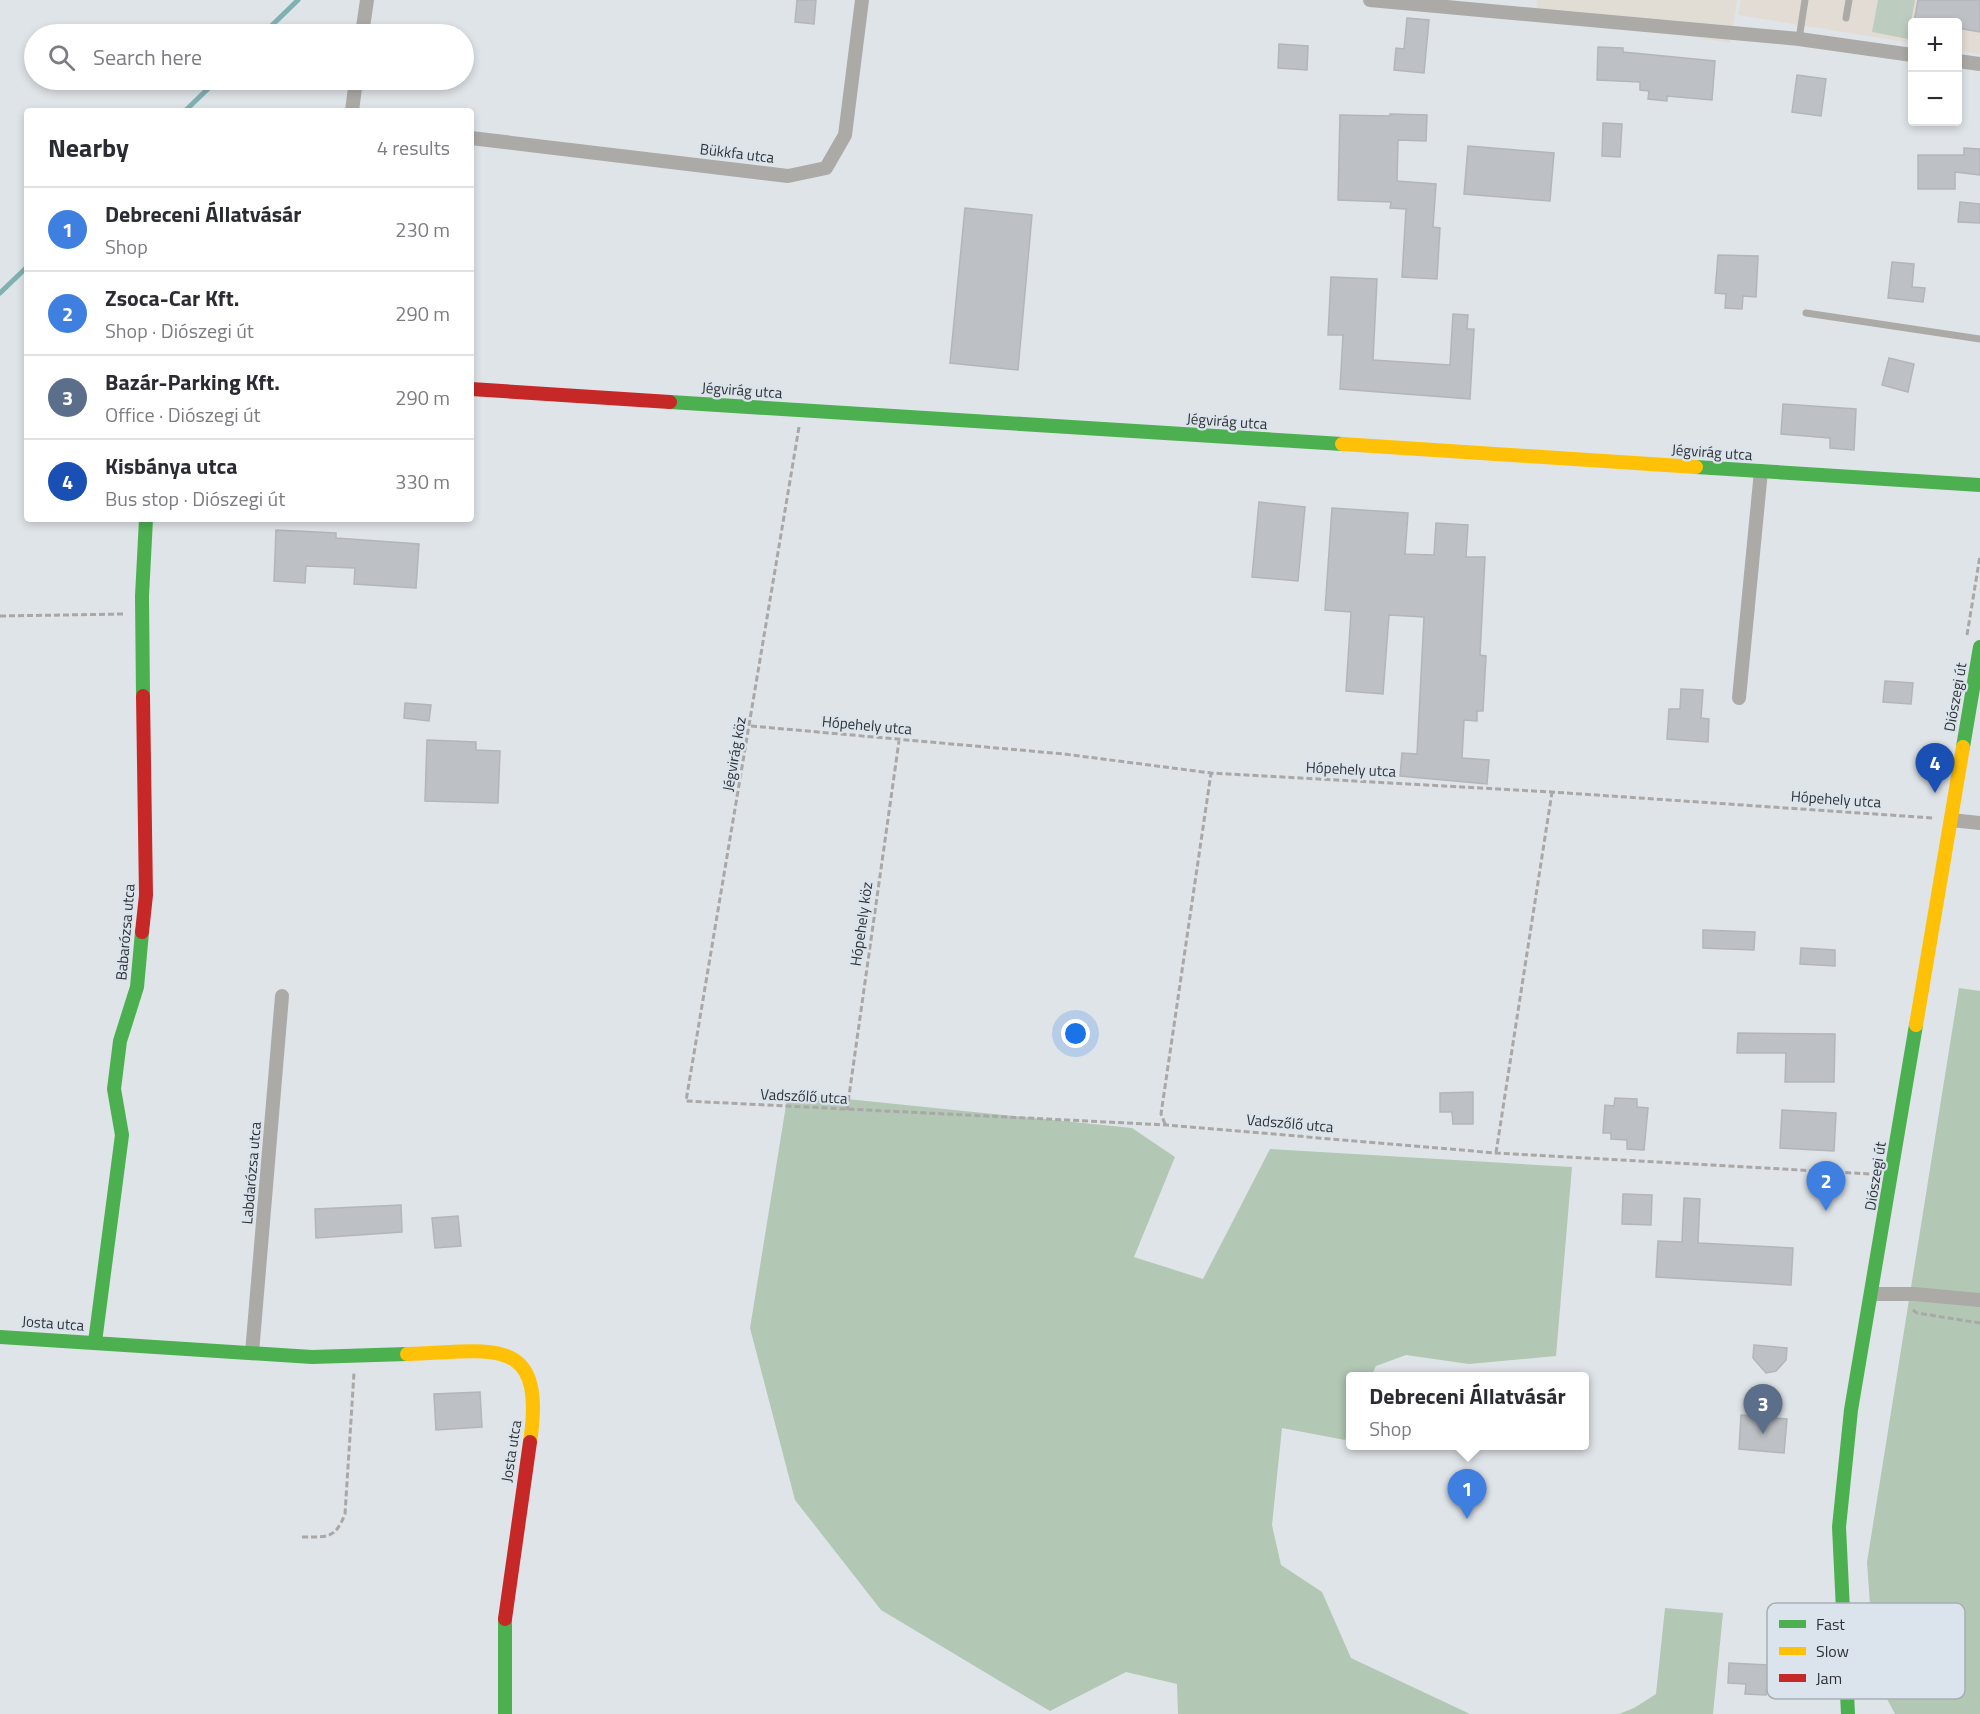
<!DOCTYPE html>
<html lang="en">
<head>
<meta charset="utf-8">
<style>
  :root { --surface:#fff; --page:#f2f2f3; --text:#2b2b33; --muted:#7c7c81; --line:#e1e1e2; --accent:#6d7174 }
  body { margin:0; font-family:"Titillium Web",sans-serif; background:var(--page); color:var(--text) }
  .controls { position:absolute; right:18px; top:18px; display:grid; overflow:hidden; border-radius:6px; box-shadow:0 3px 9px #0003 }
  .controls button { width:54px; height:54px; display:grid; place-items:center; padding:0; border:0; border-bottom:2px solid var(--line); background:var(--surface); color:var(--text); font:30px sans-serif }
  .you { position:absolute; left:1076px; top:1034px; width:21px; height:21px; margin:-15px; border:4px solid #fff; border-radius:50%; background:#1a73e8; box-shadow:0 0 0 9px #1a73e833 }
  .badge { display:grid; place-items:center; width:39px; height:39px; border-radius:50%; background:var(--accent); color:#fff; font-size:20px; font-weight:700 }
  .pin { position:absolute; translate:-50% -50px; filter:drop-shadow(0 2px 3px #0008) }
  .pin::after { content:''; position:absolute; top:32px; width:21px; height:18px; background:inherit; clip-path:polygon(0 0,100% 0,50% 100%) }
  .popup { position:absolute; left:1346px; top:1372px; width:243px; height:78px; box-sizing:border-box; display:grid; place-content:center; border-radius:6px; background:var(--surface); filter:drop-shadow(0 2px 4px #0005); font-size:20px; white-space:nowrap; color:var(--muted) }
  .popup b { font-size:22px; color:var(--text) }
  .popup::after { content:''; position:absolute; left:50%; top:100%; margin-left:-12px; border:12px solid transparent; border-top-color:var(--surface) }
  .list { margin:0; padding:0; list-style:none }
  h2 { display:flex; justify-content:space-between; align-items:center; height:78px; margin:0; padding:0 24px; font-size:26px }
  h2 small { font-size:20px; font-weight:400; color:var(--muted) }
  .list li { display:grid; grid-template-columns:39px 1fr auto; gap:18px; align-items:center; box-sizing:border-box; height:84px; padding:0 24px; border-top:2px solid var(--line) }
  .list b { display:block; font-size:22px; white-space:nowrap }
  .list p { margin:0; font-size:20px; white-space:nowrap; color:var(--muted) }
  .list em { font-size:20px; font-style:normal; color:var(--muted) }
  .icon { flex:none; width:33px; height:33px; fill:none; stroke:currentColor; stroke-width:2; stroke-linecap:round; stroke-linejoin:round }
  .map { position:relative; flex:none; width:1980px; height:1714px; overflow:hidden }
  .search { position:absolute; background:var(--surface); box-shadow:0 3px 9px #0003; left:24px; top:24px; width:450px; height:66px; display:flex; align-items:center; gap:15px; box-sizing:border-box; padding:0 21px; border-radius:33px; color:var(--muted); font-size:22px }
  .panel { position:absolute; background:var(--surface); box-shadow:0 3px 9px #0003; left:24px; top:108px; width:450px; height:414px; border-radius:6px }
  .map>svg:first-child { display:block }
  .industrial { fill:#e2ddd4 }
  .education { fill:#e3dcd4 }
  .green { fill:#bccdbf }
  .forest { fill:#b2c7b4 }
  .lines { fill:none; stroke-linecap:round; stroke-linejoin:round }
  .stream { stroke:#81b0b3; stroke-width:5 }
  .building { fill:#bdc1c5; stroke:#b2b6b9; stroke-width:1.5 }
  .path { stroke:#a9a8a7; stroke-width:3; stroke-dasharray:6 3; stroke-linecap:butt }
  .lane { stroke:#acaaa7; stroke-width:7 }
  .street { stroke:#acaaa7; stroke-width:14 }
  .fast { stroke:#4caf50; stroke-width:14 }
  .slow { stroke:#ffc107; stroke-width:14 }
  .jam { stroke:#c62828; stroke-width:14 }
  .labels { text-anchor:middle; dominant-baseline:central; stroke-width:4.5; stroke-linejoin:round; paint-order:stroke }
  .street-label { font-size:15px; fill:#2f3335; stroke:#dbe4ec }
  .key { fill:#dbe4ec; stroke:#a7afb5; stroke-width:1.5 }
  .key-label { font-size:16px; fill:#2f3335 }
</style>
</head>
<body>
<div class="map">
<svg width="1980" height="1714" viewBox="0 0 1980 1714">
  <rect width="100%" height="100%" fill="#dfe4e8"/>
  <!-- industrial -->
  <path class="industrial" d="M 1537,0 L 1737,0 L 1730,43 L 1536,10 Z"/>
  <!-- education -->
  <path class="education" d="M 1741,0 L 1980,0 L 1980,54 L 1958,51 L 1958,22 L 1912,22 L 1912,43 L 1738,15 Z"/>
  <!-- green -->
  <path class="green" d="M 1878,0 L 1915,0 L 1908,39 L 1872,32 Z"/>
  <!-- forest -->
  <path class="forest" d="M 1959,988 L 1980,991 L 1980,1714 L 1895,1714 L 1875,1676 L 1867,1562 Z
    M 788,1093 L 1132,1128 L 1175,1157 L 1134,1257 L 1203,1279 L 1270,1149 L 1572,1167 L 1556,1356 L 1469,1364 L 1406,1355 L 1376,1366 L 1371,1376 L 1350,1376 L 1350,1427 L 1345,1440 L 1282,1428 L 1272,1525 L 1281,1565 L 1322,1592 L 1351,1658 L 1470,1714 L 1178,1714 L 1177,1684 L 1126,1672 L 1050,1711 L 881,1610 L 795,1500 L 750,1328 Z
    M 1665,1608 L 1723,1613 L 1713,1714 L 1619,1714 L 1634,1708 L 1656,1694 Z"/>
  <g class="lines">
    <!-- stream -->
    <path class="stream" d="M 263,34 L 298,0
      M 185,111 L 217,80
      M 0,293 L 27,267"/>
  </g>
  <!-- building -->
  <path class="building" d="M 797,0 L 816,0 L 814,24 L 795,22 Z
    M 1918,0 L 1980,0 L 1980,32 L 1958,28 L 1958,22 L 1914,22 Z
    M 1407,18 L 1429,20 L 1424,73 L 1394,70 L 1396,48 L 1404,49 Z
    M 1279,44 L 1308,46 L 1307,70 L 1278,68 Z
    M 1598,47 L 1623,48 L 1623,52 L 1715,61 L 1712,100 L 1667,96 L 1667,101 L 1648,99 L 1649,91 L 1640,90 L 1640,82 L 1597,80 Z
    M 1797,75 L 1826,79 L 1821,116 L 1792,112 Z
    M 1390,114 L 1427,115 L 1426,141 L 1398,140 L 1397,181 L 1436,184 L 1433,227 L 1440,228 L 1437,279 L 1402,277 L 1406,209 L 1390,208 L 1391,202 L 1338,200 L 1340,115 L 1390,116 Z
    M 1603,123 L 1622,124 L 1620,157 L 1602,156 Z
    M 1468,146 L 1554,153 L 1550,201 L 1464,194 Z
    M 1964,148 L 1980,149 L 1980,175 L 1955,172 L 1955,189 L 1918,189 L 1918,155 L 1964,155 Z
    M 1960,202 L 1980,204 L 1980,223 L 1958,222 Z
    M 965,208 L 1032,215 L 1018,370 L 950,363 Z
    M 1718,255 L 1758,256 L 1756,297 L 1743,296 L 1742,309 L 1725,308 L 1726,294 L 1715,293 Z
    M 1892,262 L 1914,264 L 1912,287 L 1925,288 L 1923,302 L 1888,298 Z
    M 1331,277 L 1377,279 L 1373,360 L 1450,365 L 1453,314 L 1468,315 L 1467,329 L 1474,329 L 1470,399 L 1340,389 L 1343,335 L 1328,335 Z
    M 1889,358 L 1914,364 L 1908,392 L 1882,385 Z
    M 1783,404 L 1856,409 L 1854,450 L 1830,448 L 1830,438 L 1781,434 Z
    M 1259,502 L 1305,507 L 1298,581 L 1252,577 Z
    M 1332,508 L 1408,513 L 1405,554 L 1434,555 L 1436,523 L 1468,525 L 1466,557 L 1485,557 L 1480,655 L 1486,656 L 1483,711 L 1477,711 L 1477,721 L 1464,720 L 1462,758 L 1489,760 L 1487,784 L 1400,776 L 1402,753 L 1417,754 L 1424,617 L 1389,615 L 1383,694 L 1346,691 L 1351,612 L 1325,610 Z
    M 276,530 L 336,533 L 336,538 L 419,544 L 416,588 L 354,584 L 355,568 L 306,566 L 305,583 L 274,581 Z
    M 1885,681 L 1913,683 L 1911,704 L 1883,702 Z
    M 1681,689 L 1703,690 L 1701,718 L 1709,719 L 1708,742 L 1667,739 L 1669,709 L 1680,709 Z
    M 405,703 L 431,705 L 429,721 L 404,718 Z
    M 427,740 L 476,742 L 476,750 L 500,751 L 498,803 L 425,801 Z
    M 1703,930 L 1755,932 L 1754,950 L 1703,948 Z
    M 1801,948 L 1835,950 L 1835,966 L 1800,964 Z
    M 1738,1033 L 1835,1034 L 1834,1082 L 1785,1082 L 1786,1053 L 1737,1053 Z
    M 1473,1092 L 1473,1124 L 1453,1124 L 1452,1112 L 1440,1112 L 1440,1093 Z
    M 1615,1098 L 1637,1099 L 1637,1107 L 1648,1108 L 1644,1150 L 1627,1149 L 1627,1140 L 1611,1139 L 1611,1133 L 1603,1133 L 1605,1105 L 1614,1106 Z
    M 1782,1110 L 1836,1113 L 1834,1151 L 1780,1148 Z
    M 1623,1194 L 1652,1195 L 1651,1225 L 1622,1224 Z
    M 1684,1198 L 1700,1199 L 1698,1243 L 1793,1248 L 1791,1285 L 1656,1277 L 1658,1241 L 1682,1242 Z
    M 401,1205 L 402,1232 L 316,1238 L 315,1209 Z
    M 458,1216 L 461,1246 L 435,1248 L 432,1218 Z
    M 1754,1345 L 1787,1348 L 1786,1360 L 1776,1371 L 1766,1373 L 1753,1358 Z
    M 480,1392 L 482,1427 L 436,1430 L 434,1394 Z
    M 1741,1415 L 1787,1419 L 1784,1453 L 1739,1449 Z
    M 1729,1663 L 1768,1665 L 1766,1695 L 1745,1694 L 1746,1684 L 1728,1683 Z"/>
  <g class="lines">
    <!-- path -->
    <path class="path" d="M 799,427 L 686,1101 L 1167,1125 L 1496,1153 L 1871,1174
      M 0,616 L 124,614
      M 1967,635 L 1980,556
      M 751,726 L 1064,754 L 1211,773 L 1552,792 L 1933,818
      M 847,1110 L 899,741
      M 1165,1124 L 1161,1114 L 1211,773
      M 1496,1153 L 1552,792
      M 1913,1310 L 1917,1313 L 1980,1323
      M 302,1537 C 328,1537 335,1539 345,1514 L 354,1373"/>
    <!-- lane -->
    <path class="lane" d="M 1846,18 L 1849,0
      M 1799,39 L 1805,0
      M 1806,313 L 1980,339"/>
    <!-- street -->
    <path class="street" d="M 1370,0 L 1799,39 L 1912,55
      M 362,34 L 367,0
      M 1958,61 L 1980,64
      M 352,111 L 356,80
      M 471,138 L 788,176 L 826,168 L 845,135 L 862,0
      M 1739,698 L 1761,471
      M 1951,820 L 1980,823
      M 1872,1294 L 1914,1294 L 1980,1300
      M 252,1353 L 282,996"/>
    <!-- fast -->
    <path class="fast" d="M 670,402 L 1342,444
      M 1696,467 L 1980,485
      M 143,696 L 142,596 L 146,519
      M 1963,747 L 1980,647
      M 0,1337 L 312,1357 L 407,1354
      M 95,1342 L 122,1135 L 114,1089 L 120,1041 L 137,987 L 142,932
      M 505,1619 L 505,1714
      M 1848,1714 L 1839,1527 L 1851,1410 L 1916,1025"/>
    <!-- slow -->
    <path class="slow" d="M 1342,444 L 1696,467
      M 1916,1025 L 1963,747
      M 407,1354 C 489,1352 547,1331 530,1442"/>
    <!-- jam -->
    <path class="jam" d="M 471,389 L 670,402
      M 142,932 L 146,895 L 143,696
      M 505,1619 L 530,1442"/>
  </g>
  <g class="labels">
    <!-- street labels -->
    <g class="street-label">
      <text transform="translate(737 153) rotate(7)">Bükkfa utca</text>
      <text transform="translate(742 390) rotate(4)">Jégvirág utca</text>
      <text transform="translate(1227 421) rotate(4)">Jégvirág utca</text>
      <text transform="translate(1712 452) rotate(4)">Jégvirág utca</text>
      <text transform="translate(1955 697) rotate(-80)">Diószegi út</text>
      <text transform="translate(867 725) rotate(5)">Hópehely utca</text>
      <text transform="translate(734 754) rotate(-80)">Jégvirág köz</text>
      <text transform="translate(1351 769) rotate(3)">Hópehely utca</text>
      <text transform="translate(1836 799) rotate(4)">Hópehely utca</text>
      <text transform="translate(861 924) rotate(-82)">Hópehely köz</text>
      <text transform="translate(125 932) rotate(-85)">Babarózsa utca</text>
      <text transform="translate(804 1096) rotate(3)">Vadszőlő utca</text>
      <text transform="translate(1290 1123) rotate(5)">Vadszőlő utca</text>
      <text transform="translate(251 1173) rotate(-85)">Labdarózsa utca</text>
      <text transform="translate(1875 1176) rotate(-81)">Diószegi út</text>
      <text transform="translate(53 1323) rotate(4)">Josta utca</text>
      <text transform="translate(511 1451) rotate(-81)">Josta utca</text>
    </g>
  </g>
  <!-- legend -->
  <rect x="1767" y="1603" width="198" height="96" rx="9" class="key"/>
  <rect x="1779" y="1620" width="27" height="8" fill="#4caf50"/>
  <rect x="1779" y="1647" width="27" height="8" fill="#ffc107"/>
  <rect x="1779" y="1674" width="27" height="8" fill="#c62828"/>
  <g class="key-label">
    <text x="1816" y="1630">Fast</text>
    <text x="1816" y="1657">Slow</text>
    <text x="1816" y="1684">Jam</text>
  </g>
</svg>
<div class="controls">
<button>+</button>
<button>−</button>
</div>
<div class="you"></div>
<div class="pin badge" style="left:1467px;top:1519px;background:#3f7fe0">1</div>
<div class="popup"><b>Debreceni Állatvásár</b>Shop</div>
<div class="pin badge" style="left:1826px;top:1211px;background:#3f7fe0">2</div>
<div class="pin badge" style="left:1763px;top:1434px;background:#5c6f8a">3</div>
<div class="pin badge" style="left:1935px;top:793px;background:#1a4fb4">4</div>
<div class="search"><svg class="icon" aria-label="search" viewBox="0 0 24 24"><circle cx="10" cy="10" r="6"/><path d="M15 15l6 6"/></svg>Search here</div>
<section class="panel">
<h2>Nearby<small>4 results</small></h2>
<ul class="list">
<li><span class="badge" style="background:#3f7fe0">1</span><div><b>Debreceni Állatvásár</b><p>Shop</p></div><em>230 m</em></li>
<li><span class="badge" style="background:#3f7fe0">2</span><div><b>Zsoca-Car Kft.</b><p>Shop · Diószegi út</p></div><em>290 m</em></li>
<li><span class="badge" style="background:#5c6f8a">3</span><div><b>Bazár-Parking Kft.</b><p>Office · Diószegi út</p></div><em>290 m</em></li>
<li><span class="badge" style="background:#1a4fb4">4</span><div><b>Kisbánya utca</b><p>Bus stop · Diószegi út</p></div><em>330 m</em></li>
</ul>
</section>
</div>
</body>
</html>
